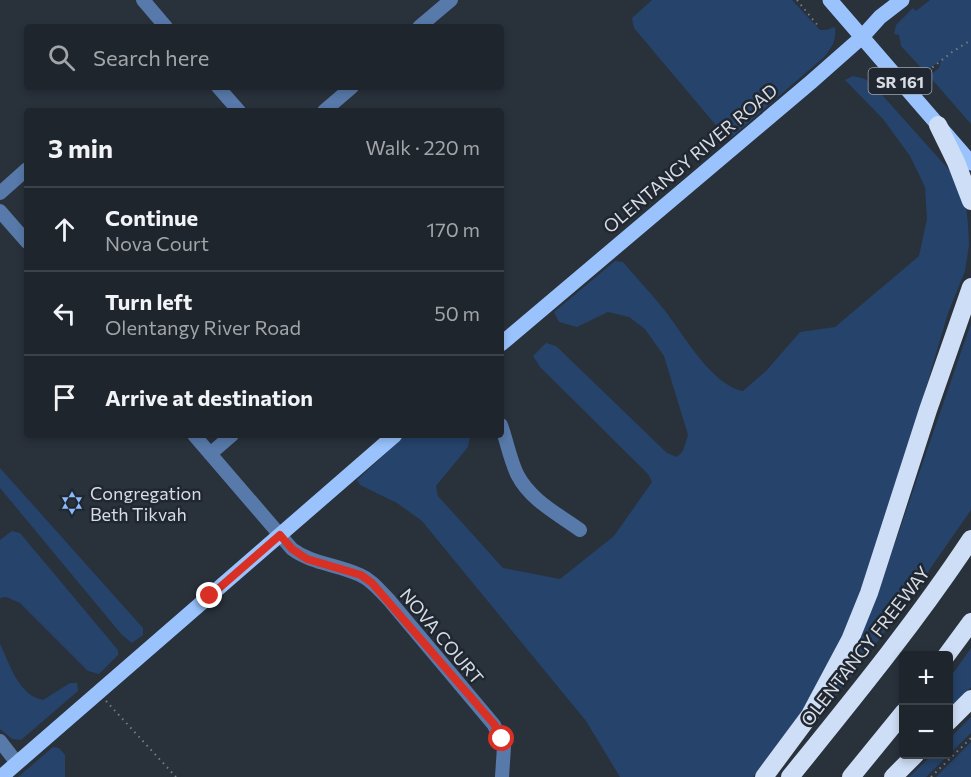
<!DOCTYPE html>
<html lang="en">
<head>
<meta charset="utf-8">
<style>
  :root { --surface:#1f252c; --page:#2c3138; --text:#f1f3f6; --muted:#a1a5a9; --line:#3c4248 }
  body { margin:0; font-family:Commissioner,sans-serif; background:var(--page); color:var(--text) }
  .controls { position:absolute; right:18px; bottom:18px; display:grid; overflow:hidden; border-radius:6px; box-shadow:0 3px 9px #0003 }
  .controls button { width:54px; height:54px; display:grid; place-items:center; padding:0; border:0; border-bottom:2px solid var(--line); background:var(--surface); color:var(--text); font:30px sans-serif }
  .stop { position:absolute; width:18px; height:18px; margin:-14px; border:4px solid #d93025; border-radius:50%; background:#fff }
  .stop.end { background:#d93025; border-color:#fff; box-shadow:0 2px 6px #0008 }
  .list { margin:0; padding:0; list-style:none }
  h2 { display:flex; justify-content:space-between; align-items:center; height:78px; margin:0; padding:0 24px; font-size:26px }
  h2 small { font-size:20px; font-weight:400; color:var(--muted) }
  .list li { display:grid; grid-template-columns:39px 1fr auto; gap:18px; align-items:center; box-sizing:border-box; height:84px; padding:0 24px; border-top:2px solid var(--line) }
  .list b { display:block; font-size:22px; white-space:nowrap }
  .list p { margin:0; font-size:20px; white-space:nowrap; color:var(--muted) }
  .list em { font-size:20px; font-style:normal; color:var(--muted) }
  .icon { flex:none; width:33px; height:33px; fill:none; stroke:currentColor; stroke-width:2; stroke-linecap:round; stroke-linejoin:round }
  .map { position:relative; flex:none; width:971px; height:777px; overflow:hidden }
  .search { position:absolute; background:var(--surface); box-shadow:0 3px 9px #0003; left:24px; top:24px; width:480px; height:66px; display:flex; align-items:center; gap:15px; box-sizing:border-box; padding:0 21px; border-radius:6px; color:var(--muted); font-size:22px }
  .panel { position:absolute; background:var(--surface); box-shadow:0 3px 9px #0003; left:24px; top:108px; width:480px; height:330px; border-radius:6px }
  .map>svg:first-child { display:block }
  .green { fill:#26436b }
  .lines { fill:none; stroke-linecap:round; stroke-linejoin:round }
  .path { stroke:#767d85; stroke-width:2; stroke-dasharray:1.5 4.5; stroke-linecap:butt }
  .minor { stroke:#587aaa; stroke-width:14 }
  .major { stroke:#9ac3fe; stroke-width:15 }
  .highway { stroke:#cedef6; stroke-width:18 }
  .route { stroke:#d93025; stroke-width:8 }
  .labels { text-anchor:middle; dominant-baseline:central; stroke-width:5; stroke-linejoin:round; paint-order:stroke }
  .shield { fill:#202731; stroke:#a0a6ae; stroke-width:1.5 }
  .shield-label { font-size:16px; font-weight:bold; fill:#d7dce3 }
  .street-label { font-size:18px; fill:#d7dce3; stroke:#202731 }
  .poi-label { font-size:18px; fill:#d7dce3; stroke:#202731; text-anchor:start }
</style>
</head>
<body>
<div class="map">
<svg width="971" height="777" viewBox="0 0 971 777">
  <rect width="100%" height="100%" fill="#29313b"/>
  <!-- green -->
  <path class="green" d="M 652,0 L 792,0 L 820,30 L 826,30 L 835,27 C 836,41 833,46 824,57 L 733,136 L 725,136 L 634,28 L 632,18 Z
    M 930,0 L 971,0 L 971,124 L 929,76 L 939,68 L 941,60 L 925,72 L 901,46 L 899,35 L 894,34 L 896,25 L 913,8 L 916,11 Z
    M 853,76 L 865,79 L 874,86 L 953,174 L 966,206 L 968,224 L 969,245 L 965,271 L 948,313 L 887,521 L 862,594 L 834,655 L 808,703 L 753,777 L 620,777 L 586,721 L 422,521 L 397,503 L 360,485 L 357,480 L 406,435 L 470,435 L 468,447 L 436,486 L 438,496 L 503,568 L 560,579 L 614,536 L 652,482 L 648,474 L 540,367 L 533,356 L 546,343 L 556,346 L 667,453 L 677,457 L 683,451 L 688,435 L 664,356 L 645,329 L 629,317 L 608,312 L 577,327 L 559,322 L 554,312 L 615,261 L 623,262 C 637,279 653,295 666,312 C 685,337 712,385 743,391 L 766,371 L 800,332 L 835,327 L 919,256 L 927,219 L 925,187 L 910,156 L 883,119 L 845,80 Z
    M 971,323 L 971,510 L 900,612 L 833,700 L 828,696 L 875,601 Z
    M 0,468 L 143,628 L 143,635 L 132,643 L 122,635 L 0,488 Z
    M 12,531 L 20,533 L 118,650 L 118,655 L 99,674 L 88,671 L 20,603 L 6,597 L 0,598 L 0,540 Z
    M 0,644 C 10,664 18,695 43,700 L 70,683 L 77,683 L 78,691 L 21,740 L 12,739 L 0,729 Z
    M 971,648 L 971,687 L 949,712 L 949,679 Z
    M 971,717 L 971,733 L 926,777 L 909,777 L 932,755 L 948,754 L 949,739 Z
    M 971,742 L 971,777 L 936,777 Z
    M 53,747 L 59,748 L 65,755 L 65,777 L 18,777 Z"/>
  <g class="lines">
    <!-- path -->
    <path class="path" d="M 797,0 L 819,27
      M 923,75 L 952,52 L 971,40
      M 106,701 L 176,777
      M 931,777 L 971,738"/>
    <!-- minor -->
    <path class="minor" d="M 143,0 L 166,27
      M 419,27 L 451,0
      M 218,87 L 239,111
      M 324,111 L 352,87
      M 0,193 L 27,169
      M 0,211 L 27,242
      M 501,425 C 507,442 510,459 517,474 C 530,500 558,514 580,530
      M 194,435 L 292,549 C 312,564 337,564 360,575 C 372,580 380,591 389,600 L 494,725 L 504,747 L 502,777
      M 210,454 L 232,435
      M 0,741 L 17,763"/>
    <!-- major -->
    <path class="major" d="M 830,0 L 971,163
      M 501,344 L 811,82 L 862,37 L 880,17 L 902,0
      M 1,777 L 395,435"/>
    <!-- highway -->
    <path class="highway" d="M 938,125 L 956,162 L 971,201
      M 946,656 L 971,622
      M 948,722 L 971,699
      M 764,777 L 810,715 L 850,640 L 869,593 L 928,410 L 971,287
      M 790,777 C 853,699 916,622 971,539
      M 851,777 L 904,712
      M 893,777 L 916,754"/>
  </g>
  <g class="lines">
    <!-- route -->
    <path class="route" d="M 210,596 L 280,535 L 292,549 L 307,559 L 361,575 L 372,583 L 494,724 L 502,739"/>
  </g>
  <!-- icons -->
  <defs>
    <g id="synagogue-bare" transform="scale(1.8)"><path d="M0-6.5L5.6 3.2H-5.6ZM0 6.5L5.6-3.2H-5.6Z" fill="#8bbafc" stroke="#202731" stroke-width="2.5" paint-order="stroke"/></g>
  </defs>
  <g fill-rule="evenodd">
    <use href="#synagogue-bare" x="72" y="503"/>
  </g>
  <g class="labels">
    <!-- shield labels -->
    <rect class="shield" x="868.5" y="68" width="63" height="26" rx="4.5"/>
    <g class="shield-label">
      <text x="900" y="81">SR 161</text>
    </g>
    <!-- street labels -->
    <g class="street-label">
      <text transform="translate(690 158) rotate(-40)">OLENTANGY RIVER ROAD</text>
      <text transform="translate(442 636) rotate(50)">NOVA COURT</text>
      <text transform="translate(865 646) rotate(-52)">OLENTANGY FREEWAY</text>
    </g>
    <!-- poi labels -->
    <g class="poi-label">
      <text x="90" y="493">Congregation<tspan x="90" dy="21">Beth Tikvah</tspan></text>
    </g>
  </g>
</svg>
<div class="controls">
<button>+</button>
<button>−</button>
</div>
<div class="stop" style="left:502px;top:739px"></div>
<div class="stop end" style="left:210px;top:596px"></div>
<div class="search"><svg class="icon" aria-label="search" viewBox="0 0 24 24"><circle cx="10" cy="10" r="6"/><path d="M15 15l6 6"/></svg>Search here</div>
<section class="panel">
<h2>3 min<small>Walk · 220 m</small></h2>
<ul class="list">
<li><svg class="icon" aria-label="ahead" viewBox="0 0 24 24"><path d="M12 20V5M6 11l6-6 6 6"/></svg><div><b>Continue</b><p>Nova Court</p></div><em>170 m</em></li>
<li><svg class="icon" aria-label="left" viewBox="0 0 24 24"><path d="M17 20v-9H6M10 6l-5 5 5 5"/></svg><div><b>Turn left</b><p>Olentangy River Road</p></div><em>50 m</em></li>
<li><svg class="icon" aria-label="arrive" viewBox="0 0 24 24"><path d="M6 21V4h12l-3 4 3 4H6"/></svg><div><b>Arrive at destination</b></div></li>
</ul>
</section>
</div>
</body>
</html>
